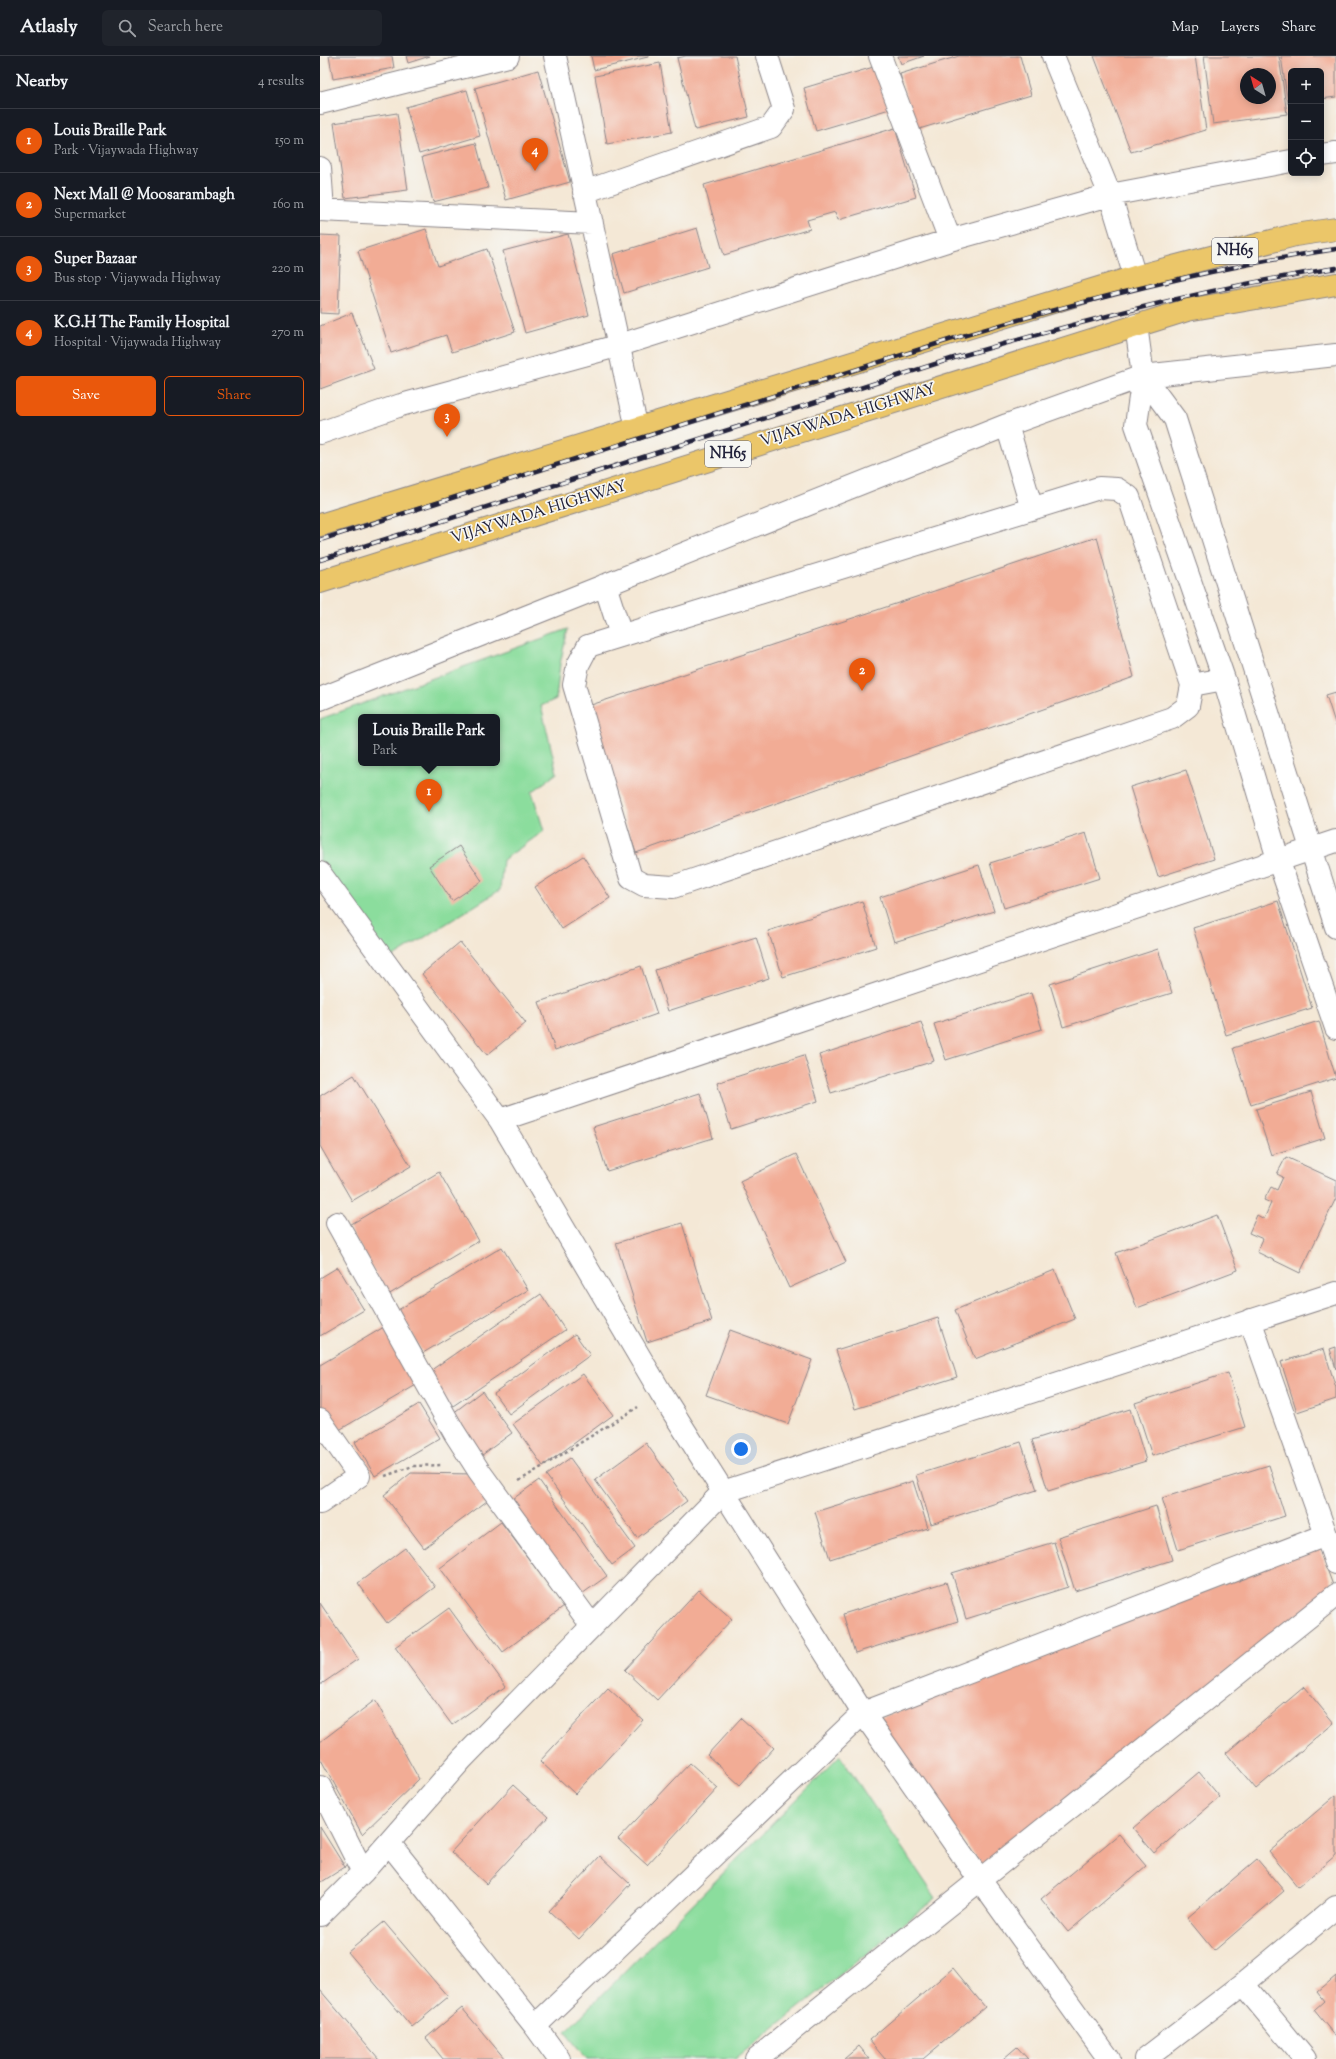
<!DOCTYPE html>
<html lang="en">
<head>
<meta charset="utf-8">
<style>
  :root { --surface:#171b24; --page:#20242c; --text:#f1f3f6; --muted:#9ea1a6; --line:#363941; --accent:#ea580c }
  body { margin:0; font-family:"Sorts Mill Goudy",serif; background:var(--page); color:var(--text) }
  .controls { position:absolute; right:12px; top:12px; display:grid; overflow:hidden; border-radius:6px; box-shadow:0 2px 10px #0003 }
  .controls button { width:36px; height:36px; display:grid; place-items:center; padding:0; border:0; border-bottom:1px solid var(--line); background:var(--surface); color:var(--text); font:20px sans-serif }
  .compass { position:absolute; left:920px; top:12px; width:36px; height:36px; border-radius:50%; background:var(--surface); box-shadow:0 2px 10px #0003; rotate:323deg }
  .you { position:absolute; left:421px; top:1393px; width:14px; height:14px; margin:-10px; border:3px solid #fff; border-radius:50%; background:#1a73e8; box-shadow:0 0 0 6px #1a73e833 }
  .badge { display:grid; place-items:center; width:26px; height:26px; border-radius:50%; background:var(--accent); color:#fff; font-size:13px; font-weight:700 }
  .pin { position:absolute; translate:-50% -33px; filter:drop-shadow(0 1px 2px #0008) }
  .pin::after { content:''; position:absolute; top:21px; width:14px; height:12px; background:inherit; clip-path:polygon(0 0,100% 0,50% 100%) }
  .popup { position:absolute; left:38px; top:658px; width:142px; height:52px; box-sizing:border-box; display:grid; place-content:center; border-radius:6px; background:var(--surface); filter:drop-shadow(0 1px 3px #0005); font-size:13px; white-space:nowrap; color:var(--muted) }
  .popup b { font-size:15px; color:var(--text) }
  .popup::after { content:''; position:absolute; left:50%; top:100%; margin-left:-8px; border:8px solid transparent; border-top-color:var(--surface) }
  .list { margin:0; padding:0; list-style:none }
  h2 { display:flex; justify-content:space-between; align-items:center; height:52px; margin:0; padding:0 16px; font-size:17px }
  h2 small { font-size:13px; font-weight:400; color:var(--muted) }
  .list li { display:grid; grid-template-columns:26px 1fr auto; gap:12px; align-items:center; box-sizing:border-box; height:64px; padding:0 16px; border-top:1px solid var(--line) }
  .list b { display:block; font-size:15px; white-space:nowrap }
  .list p { margin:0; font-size:13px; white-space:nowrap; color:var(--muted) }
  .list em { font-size:13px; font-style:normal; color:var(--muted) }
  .actions { display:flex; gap:8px; padding:12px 16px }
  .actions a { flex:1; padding:9px 0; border:1px solid var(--accent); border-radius:6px; text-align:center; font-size:14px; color:var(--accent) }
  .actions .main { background:var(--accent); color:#fff }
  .icon { flex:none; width:22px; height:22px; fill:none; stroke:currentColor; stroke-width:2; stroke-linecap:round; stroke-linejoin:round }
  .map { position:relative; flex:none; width:1016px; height:2003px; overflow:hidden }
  header { display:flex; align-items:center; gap:24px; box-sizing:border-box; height:56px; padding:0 20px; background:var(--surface); border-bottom:1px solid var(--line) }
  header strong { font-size:19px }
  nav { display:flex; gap:22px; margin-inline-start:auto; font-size:14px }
  .search { width:280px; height:36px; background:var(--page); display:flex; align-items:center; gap:10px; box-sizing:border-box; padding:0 14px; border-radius:6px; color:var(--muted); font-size:15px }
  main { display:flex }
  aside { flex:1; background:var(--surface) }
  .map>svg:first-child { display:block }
  .green { fill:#8bdd9d; stroke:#56806c; fill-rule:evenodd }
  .building { fill:#f2ac95; fill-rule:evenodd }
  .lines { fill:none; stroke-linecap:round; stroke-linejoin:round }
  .minor-casing { stroke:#8b8588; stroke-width:24 }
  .highway-casing { stroke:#8b8588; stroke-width:24 }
  .path { stroke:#8b8588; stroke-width:2.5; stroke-dasharray:3 3; stroke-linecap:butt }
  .minor { stroke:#fff; stroke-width:22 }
  .highway { stroke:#ebc669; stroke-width:22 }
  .rail-casing { stroke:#22223b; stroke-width:4.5 }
  .rail { stroke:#f6f6f2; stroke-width:3; stroke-dasharray:9; stroke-linecap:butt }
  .labels { text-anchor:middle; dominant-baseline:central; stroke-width:3.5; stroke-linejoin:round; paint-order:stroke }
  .shield { fill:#f6f6f2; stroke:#626272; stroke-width:1 }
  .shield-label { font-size:15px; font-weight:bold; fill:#22223b }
  .street-label { font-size:16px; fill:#22223b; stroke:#f6f6f2 }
</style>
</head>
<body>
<header>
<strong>Atlasly</strong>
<div class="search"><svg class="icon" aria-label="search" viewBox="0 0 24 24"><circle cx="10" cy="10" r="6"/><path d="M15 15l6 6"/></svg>Search here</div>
<nav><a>Map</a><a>Layers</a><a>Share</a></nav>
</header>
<main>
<aside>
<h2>Nearby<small>4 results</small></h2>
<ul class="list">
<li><span class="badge">1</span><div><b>Louis Braille Park</b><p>Park · Vijaywada Highway</p></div><em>150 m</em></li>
<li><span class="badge">2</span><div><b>Next Mall @ Moosarambagh</b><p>Supermarket</p></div><em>160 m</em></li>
<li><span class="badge">3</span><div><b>Super Bazaar</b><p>Bus stop · Vijaywada Highway</p></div><em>220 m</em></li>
<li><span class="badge">4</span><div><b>K.G.H The Family Hospital</b><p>Hospital · Vijaywada Highway</p></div><em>270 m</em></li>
</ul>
<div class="actions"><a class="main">Save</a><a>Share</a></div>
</aside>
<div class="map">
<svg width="1016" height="2003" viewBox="0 0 1016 2003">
  <rect width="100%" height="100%" fill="#f6f6f2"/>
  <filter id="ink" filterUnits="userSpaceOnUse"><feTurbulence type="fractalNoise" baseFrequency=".025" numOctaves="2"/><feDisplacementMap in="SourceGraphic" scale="8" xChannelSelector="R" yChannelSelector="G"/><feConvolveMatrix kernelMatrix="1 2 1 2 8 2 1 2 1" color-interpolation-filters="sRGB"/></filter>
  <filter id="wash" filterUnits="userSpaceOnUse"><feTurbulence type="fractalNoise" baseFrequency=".012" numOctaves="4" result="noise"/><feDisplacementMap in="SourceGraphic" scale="16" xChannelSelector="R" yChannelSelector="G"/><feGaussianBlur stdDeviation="0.9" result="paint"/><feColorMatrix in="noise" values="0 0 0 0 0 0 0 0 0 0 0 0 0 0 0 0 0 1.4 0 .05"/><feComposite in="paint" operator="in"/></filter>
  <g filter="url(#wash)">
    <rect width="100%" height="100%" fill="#f4e8d6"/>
    <!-- green -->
    <path class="green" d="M 248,573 L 240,608 L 236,643 L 221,650 L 237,717 L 212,736 L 224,775 L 183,804 L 180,834 L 67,905 L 0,805 L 0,663 ZM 41,661 L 177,661 L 177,707 L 41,707 Z
      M 520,1700 L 616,1842 L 415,2003 L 267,2003 L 245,1976 Z"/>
    <g id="blocks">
      <!-- building -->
      <path class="building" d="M 9,0 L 72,0 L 74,12 L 13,23 Z
        M 86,0 L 110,0 L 88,7 Z
        M 271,0 L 328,0 L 328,1 L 274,14 Z
        M 366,0 L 415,0 L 429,61 L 375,74 L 357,2 Z
        M 578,0 L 604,0 L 581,8 Z
        M 639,0 L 700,0 L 711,39 L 596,74 L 580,18 Z
        M 774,0 L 875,0 L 886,74 L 811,96 Z
        M 884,0 L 959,0 L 967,58 L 893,68 ZM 926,18 L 950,18 L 950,42 L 926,42 Z
        M 961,0 L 1016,0 L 1016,41 L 1001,43 L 1001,15 L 971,15 L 971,47 L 968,48 Z
        M 340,7 L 352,76 L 287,88 L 275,20 Z
        M 560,9 L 573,52 L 496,75 L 484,32 Z
        M 218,14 L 250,126 L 186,144 L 155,32 Z
        M 147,34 L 160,80 L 99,98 L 86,51 Z
        M 77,57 L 88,134 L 25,142 L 14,67 Z
        M 575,72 L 596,141 L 518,164 L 515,156 L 487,164 L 490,173 L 404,199 L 384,129 Z
        M 156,87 L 168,132 L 113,146 L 102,101 Z
        M 377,172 L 388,211 L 304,237 L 293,198 Z
        M 106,173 L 118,210 L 167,193 L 195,276 L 132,296 L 126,279 L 71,297 L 38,195 Z
        M 248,178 L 269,259 L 205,277 L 183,195 Z
        M 0,179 L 21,180 L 18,258 L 0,257 Z
        M 32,257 L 54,313 L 0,333 L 0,270 Z
        M 777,481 L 814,621 L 316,797 L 268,650 Z
        M 1016,636 L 1016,670 L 1006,639 Z
        M 866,714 L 894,803 L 838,821 L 810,731 Z
        M 766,777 L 780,822 L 684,852 L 670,807 Z
        M 139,790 L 162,825 L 132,845 L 109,810 Z
        M 263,800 L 290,842 L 242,873 L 215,831 Z
        M 659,809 L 674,855 L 574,886 L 560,841 Z
        M 542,845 L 556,891 L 463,921 L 448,875 Z
        M 958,845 L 992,952 L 906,979 L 873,872 Z
        M 436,881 L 449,922 L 348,955 L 335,914 Z
        M 140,886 L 206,967 L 167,999 L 102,918 Z
        M 838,893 L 852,937 L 743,971 L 730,928 Z
        M 321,910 L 337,958 L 235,994 L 219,946 Z
        M 711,937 L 722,973 L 626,1004 L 614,968 Z
        M 999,965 L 1016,1022 L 931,1049 L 913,992 Z
        M 601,966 L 614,1005 L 511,1037 L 499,999 Z
        M 484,999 L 498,1045 L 411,1073 L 397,1027 Z
        M 34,1019 L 91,1110 L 32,1145 L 0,1090 L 0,1040 Z
        M 991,1036 L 1005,1082 L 951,1099 L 936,1053 Z
        M 380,1037 L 393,1082 L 287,1115 L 273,1071 Z
        M 476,1098 L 526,1206 L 469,1232 L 420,1125 Z
        M 966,1101 L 1016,1124 L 1016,1142 L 980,1217 L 937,1196 L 943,1183 L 929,1177 L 937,1159 L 944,1163 L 951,1147 L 944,1144 L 951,1131 L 957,1134 L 963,1121 L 957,1118 Z
        M 119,1116 L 159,1185 L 68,1239 L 28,1170 Z
        M 897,1159 L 918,1214 L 817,1252 L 796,1197 Z
        M 362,1167 L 392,1265 L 327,1286 L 296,1187 Z
        M 182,1191 L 208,1234 L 103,1297 L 78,1254 Z
        M 18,1211 L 44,1254 L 0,1280 L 0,1222 Z
        M 735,1214 L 755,1263 L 655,1303 L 635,1254 Z
        M 221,1238 L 245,1274 L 130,1352 L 107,1317 Z
        M 618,1262 L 637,1321 L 535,1353 L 516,1294 Z
        M 69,1268 L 103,1325 L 14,1377 L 0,1354 L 0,1309 Z
        M 410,1274 L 492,1304 L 468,1368 L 386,1339 Z
        M 255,1278 L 270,1299 L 189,1358 L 174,1337 Z
        M 1016,1291 L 1016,1313 L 1010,1293 Z
        M 1004,1293 L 1016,1332 L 1016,1343 L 977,1356 L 961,1306 Z
        M 908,1317 L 925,1371 L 832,1400 L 815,1347 Z
        M 263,1318 L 293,1359 L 223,1410 L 193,1368 Z
        M 162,1335 L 192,1377 L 158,1402 L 128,1361 Z
        M 99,1348 L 120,1382 L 55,1420 L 35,1386 Z
        M 810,1353 L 826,1405 L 728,1435 L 712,1384 Z
        M 701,1386 L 717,1434 L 611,1468 L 596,1419 Z
        M 326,1387 L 367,1445 L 317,1482 L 275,1424 Z
        M 250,1402 L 315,1492 L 292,1509 L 226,1419 Z
        M 949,1409 L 965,1460 L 858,1494 L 842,1442 Z
        M 91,1417 L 155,1418 L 171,1442 L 104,1492 L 64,1439 Z
        M 219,1424 L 287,1520 L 259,1540 L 190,1445 Z
        M 593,1425 L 608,1472 L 510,1503 L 495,1456 Z
        M 836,1450 L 852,1504 L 755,1535 L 738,1481 Z
        M 181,1466 L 244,1550 L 183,1596 L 120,1512 Z
        M 734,1486 L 748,1531 L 646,1563 L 632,1517 Z
        M 998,1489 L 1014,1532 L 662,1809 L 555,1664 Z
        M 85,1492 L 115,1531 L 67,1567 L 38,1527 Z
        M 626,1526 L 638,1565 L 535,1597 L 523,1558 Z
        M 379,1534 L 412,1563 L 337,1644 L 305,1614 Z
        M 0,1547 L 38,1603 L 0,1629 Z
        M 129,1552 L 186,1630 L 132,1669 L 75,1591 Z
        M 984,1631 L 1014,1667 L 936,1733 L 906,1697 Z
        M 288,1632 L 323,1664 L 255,1738 L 220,1705 Z
        M 55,1644 L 99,1723 L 42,1778 L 0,1702 L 0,1686 Z
        M 421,1662 L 454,1692 L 420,1729 L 387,1699 Z
        M 370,1707 L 398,1732 L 327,1809 L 298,1783 Z
        M 879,1716 L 900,1741 L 834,1797 L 813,1772 Z
        M 193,1729 L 228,1761 L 166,1828 L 131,1796 Z
        M 1016,1739 L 1016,1799 L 978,1831 L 949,1796 Z
        M 0,1771 L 25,1811 L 0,1827 Z
        M 799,1778 L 826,1810 L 748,1876 L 721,1843 Z
        M 280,1800 L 310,1828 L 259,1883 L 229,1855 Z
        M 937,1803 L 964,1835 L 894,1895 L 867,1862 Z
        M 64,1866 L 128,1941 L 92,1971 L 28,1896 Z
        M 633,1912 L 665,1951 L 603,2003 L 565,2003 L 549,1984 Z
        M 1016,1920 L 1016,1981 L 994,1954 L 1004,1945 L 997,1936 Z
        M 0,1934 L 59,2003 L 0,2003 Z
        M 142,1952 L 185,2003 L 123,2003 L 106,1982 Z
        M 539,1990 L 550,2003 L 524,2003 Z
        M 697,1991 L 708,2003 L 683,2003 Z"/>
    </g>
  </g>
  <g filter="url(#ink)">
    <use href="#blocks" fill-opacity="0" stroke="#8b8588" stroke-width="1"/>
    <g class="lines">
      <!-- minor casing -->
      <g class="minor-casing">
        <path id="minor" d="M 235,0 L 317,373
          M 560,0 L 630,184
          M 733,0 L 790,139 L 815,221
          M 0,47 L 188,0
          M 1001,99 L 1016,97
          M 0,112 L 3,154
          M 264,136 L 451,71 L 464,53 L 447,0
          M 0,154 L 272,167
          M 816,269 L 823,320 L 816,369 L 904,623 L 958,803 L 1016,972
          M 823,320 L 855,363 L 1016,871
          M 687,369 L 712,453
          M 0,377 L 81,349 L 297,290 L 630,184 L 790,139 L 971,105
          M 285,529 L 301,579
          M 872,629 L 868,650 L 852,662 L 353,831 L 324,829 L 311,822 L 254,629 L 258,609 L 268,590 L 779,432 L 797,433 L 809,441 L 872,629 L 904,623
          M 0,643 L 687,369 L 823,320 L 1016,299
          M 0,817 L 180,1064 L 341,1337 L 543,1657 L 660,1824 L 789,2003
          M 180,1064 L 1016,785
          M 17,1167 L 134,1376 L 159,1415 L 272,1570
          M 930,1264 L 1016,1507
          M 0,1364 L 39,1420 L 0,1447
          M 0,1731 L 43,1816
          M 69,1787 L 215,1970 L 239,2003
          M 0,1859 L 43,1816 L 142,1703 L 403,1436 L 1016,1237
          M 923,1928 L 985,2003
          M 215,1970 L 543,1657 L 1006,1479
          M 436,2003 L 1016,1539
          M 825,2003 L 923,1928 L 1016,1851"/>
      </g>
      <!-- highway casing -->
      <g class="highway-casing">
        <path id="highway" d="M 0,469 L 815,221 L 975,179 L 1016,173
          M 0,526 L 867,254 L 1016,228"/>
      </g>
      <!-- path -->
      <path class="path" d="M 65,1420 L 93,1410 L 123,1409
        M 199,1425 L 318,1351"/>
      <!-- minor -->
      <use href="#minor" class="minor"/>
      <!-- highway -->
      <use href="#highway" class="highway"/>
      <!-- rail casing -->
      <g class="rail-casing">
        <path id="rail" d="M 0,484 L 629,284 C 756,246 884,213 1016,193
          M 0,504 L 634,302 C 760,266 886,232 1016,212"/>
      </g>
      <!-- rail -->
      <use href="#rail" class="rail"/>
    </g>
  </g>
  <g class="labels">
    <!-- shield labels -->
    <g class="shield">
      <rect x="892" y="182" width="46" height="26" rx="3"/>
      <rect x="385" y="385" width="46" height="26" rx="3"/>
    </g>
    <g class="shield-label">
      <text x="915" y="195">NH65</text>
      <text x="408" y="398">NH65</text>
    </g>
    <!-- street labels -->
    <g class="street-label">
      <text transform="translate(528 360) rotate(-17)">VIJAYWADA HIGHWAY</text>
      <text transform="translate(219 457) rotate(-17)">VIJAYWADA HIGHWAY</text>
    </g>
  </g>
</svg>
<div class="controls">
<button>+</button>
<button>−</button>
<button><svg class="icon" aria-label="locate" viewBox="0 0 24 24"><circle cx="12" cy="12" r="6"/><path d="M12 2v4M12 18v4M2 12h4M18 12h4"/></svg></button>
</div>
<svg class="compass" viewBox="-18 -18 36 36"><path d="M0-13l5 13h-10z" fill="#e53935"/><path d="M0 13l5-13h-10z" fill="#9ea1a6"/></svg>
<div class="you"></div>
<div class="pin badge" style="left:109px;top:756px">1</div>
<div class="popup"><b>Louis Braille Park</b>Park</div>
<div class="pin badge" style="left:542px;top:635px">2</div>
<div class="pin badge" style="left:127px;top:381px">3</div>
<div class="pin badge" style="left:215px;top:115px">4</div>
</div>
</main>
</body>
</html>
